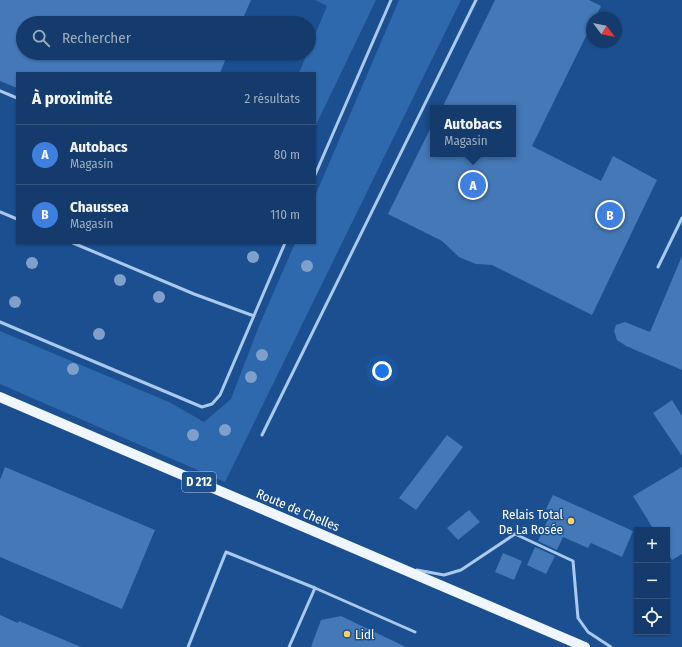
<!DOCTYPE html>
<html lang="fr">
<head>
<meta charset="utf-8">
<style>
  :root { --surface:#143b6b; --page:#214673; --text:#f1f3f6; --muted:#9dadc1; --line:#33557e; --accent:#8c9099 }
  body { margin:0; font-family:"Fira Sans Condensed",sans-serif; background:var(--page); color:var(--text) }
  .controls { position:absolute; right:12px; bottom:12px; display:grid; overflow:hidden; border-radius:0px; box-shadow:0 1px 3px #0004 }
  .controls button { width:36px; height:36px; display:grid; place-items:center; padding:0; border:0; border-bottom:1px solid var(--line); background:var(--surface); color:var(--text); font:20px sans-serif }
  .compass { position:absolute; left:586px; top:12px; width:36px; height:36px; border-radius:50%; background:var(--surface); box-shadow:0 1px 3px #0004; rotate:122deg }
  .you { position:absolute; left:382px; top:371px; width:14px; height:14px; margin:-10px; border:3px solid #fff; border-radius:50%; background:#1a73e8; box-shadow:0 0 0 6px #1a73e833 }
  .badge { display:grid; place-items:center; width:26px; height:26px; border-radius:50%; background:var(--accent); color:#fff; font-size:13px; font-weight:700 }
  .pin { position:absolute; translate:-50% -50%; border:2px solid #fff; box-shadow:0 1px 4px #0006 }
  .popup { position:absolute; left:430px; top:105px; width:86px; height:52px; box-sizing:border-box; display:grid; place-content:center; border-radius:0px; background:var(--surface); filter:drop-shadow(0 1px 3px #0005); font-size:13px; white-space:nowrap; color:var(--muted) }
  .popup b { font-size:15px; color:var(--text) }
  .popup::after { content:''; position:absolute; left:50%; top:100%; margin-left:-8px; border:8px solid transparent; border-top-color:var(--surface) }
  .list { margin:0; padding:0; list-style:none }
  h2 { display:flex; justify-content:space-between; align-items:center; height:52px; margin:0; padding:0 16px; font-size:17px }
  h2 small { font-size:13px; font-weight:400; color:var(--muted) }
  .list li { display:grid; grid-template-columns:26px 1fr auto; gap:12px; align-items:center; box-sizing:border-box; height:60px; padding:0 16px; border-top:1px solid var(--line) }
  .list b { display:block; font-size:15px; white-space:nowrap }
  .list p { margin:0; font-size:13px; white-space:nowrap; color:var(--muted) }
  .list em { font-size:13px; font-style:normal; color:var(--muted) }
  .icon { flex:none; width:22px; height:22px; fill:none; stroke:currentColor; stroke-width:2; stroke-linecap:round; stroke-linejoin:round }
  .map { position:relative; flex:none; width:682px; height:647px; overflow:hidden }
  .search { position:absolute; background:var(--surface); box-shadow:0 1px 3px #0004; left:16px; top:16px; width:300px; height:44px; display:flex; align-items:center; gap:10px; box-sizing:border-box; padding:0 14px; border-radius:22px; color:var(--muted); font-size:15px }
  .panel { position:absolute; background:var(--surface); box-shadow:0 1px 3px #0004; left:16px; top:72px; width:300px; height:172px; border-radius:0px }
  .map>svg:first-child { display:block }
  .green { fill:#2e69ad }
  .building { fill:#4478b7 }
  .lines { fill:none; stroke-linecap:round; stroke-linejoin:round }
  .service { stroke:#a9c9ee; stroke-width:3 }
  .primary { stroke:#f0f6ff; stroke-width:10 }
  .tree { fill:#7ea0ca }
  .poi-dot { fill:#ffd166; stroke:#1b4f8f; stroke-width:1.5 }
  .labels { text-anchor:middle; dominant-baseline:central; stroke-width:3; stroke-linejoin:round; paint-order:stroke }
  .shield { fill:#1b4f8f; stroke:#bbcadd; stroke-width:1 }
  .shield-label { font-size:12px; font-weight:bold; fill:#fff }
  .street-label { font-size:13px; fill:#fff; stroke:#1b4f8f }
  .poi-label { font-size:13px; fill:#fff; stroke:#1b4f8f; text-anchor:end }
</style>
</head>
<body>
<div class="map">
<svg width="682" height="647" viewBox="0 0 682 647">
  <rect width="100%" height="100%" fill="#1b4f8f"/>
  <!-- green -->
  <path class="green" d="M 315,0 L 376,0 L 315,127 L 315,73 L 299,73 L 327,6 Z
    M 399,0 L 461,0 L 225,482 L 0,384 L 0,331 L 169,402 L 204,422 L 231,399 L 259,326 L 295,243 L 315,243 L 315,196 Z"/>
  <!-- building -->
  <path class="building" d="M 0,0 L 251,0 L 241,23 L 23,23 L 23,53 L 228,53 L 220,73 L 17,73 L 17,88 L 0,81 Z
    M 495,0 L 589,0 L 601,6 L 595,18 L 592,18 L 592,24 L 532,146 L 601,181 L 613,156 L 657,180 L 592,315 L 492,265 L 476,264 L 459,257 L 442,241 L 388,214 L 433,123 L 433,154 L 513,154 L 513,108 L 442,108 Z
    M 682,256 L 682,370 L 626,346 L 617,340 L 614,331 L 616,325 L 625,322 L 650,332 Z
    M 672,400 L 682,416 L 682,456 L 653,413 Z
    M 447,435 L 463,447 L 416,510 L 399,498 Z
    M 5,467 L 155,530 L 122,609 L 0,557 L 0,480 Z
    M 682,467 L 682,554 L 672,560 L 667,552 L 667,530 L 654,530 L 633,496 Z
    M 553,495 L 633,531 L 622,557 L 591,543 L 588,548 L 563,537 L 557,550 L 538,541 L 552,511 L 546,509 Z
    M 469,510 L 480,522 L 458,540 L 447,528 Z
    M 535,547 L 555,556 L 546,574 L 527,565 Z
    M 503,553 L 522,561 L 514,580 L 495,572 Z
    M 0,615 L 18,623 L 19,621 L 81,647 L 0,647 Z
    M 341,616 L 406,647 L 311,647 L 321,620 Z"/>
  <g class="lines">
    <!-- service -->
    <path class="service" d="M 0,91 L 17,98
      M 315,175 L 391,0
      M 0,212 L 17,219
      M 73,243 L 194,294 L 254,316
      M 658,267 L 682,218
      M 0,322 L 202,407 L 212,404 L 220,395 L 285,243
      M 262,435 L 476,0
      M 417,570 L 444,575 L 461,570 L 515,534 L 573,561 L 578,618 L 588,632 L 611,647
      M 188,647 L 226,552 L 315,588
      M 289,647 L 315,588 L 415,632"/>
    <!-- primary -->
    <path class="primary" d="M 0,397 L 585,647"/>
  </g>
  <!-- trees -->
  <g class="tree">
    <circle cx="253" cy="257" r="6"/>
    <circle cx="32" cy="263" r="6"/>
    <circle cx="307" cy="266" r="6"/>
    <circle cx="120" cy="280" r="6"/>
    <circle cx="159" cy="297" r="6"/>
    <circle cx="15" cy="302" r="6"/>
    <circle cx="99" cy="334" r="6"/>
    <circle cx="262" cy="355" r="6"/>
    <circle cx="73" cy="369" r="6"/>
    <circle cx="251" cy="377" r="6"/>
    <circle cx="225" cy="430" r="6"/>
    <circle cx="193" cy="435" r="6"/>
  </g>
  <!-- markers -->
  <g class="poi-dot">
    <circle cx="571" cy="521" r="4"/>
    <circle cx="347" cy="634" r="4"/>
  </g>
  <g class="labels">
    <!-- shield labels -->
    <rect class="shield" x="182" y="472" width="34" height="20" rx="3"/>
    <g class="shield-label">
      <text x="199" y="482">D 212</text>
    </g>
    <!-- street labels -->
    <g class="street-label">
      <text transform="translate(298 510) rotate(23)">Route de Chelles</text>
    </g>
    <!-- poi labels -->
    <g class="poi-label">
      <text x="563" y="514">Relais Total<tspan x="563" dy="15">De La Rosée</tspan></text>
      <text x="355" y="634" text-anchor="start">Lidl</text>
    </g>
  </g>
</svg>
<div class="controls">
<button>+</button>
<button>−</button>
<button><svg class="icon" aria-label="locate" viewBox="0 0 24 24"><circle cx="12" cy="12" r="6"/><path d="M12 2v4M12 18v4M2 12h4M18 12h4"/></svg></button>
</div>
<svg class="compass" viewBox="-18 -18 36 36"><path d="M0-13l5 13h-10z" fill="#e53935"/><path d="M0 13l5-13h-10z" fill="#9dadc1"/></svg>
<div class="you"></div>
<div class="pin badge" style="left:473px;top:185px;background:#3f7fe0">A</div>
<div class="popup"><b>Autobacs</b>Magasin</div>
<div class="pin badge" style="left:610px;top:215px;background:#3f7fe0">B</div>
<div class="search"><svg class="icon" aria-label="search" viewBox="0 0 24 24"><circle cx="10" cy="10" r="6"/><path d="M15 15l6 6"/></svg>Rechercher</div>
<section class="panel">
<h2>À proximité<small>2 résultats</small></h2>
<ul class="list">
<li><span class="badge" style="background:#3f7fe0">A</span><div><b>Autobacs</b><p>Magasin</p></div><em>80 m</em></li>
<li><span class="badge" style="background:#3f7fe0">B</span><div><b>Chaussea</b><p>Magasin</p></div><em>110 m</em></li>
</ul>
</section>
</div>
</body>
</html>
